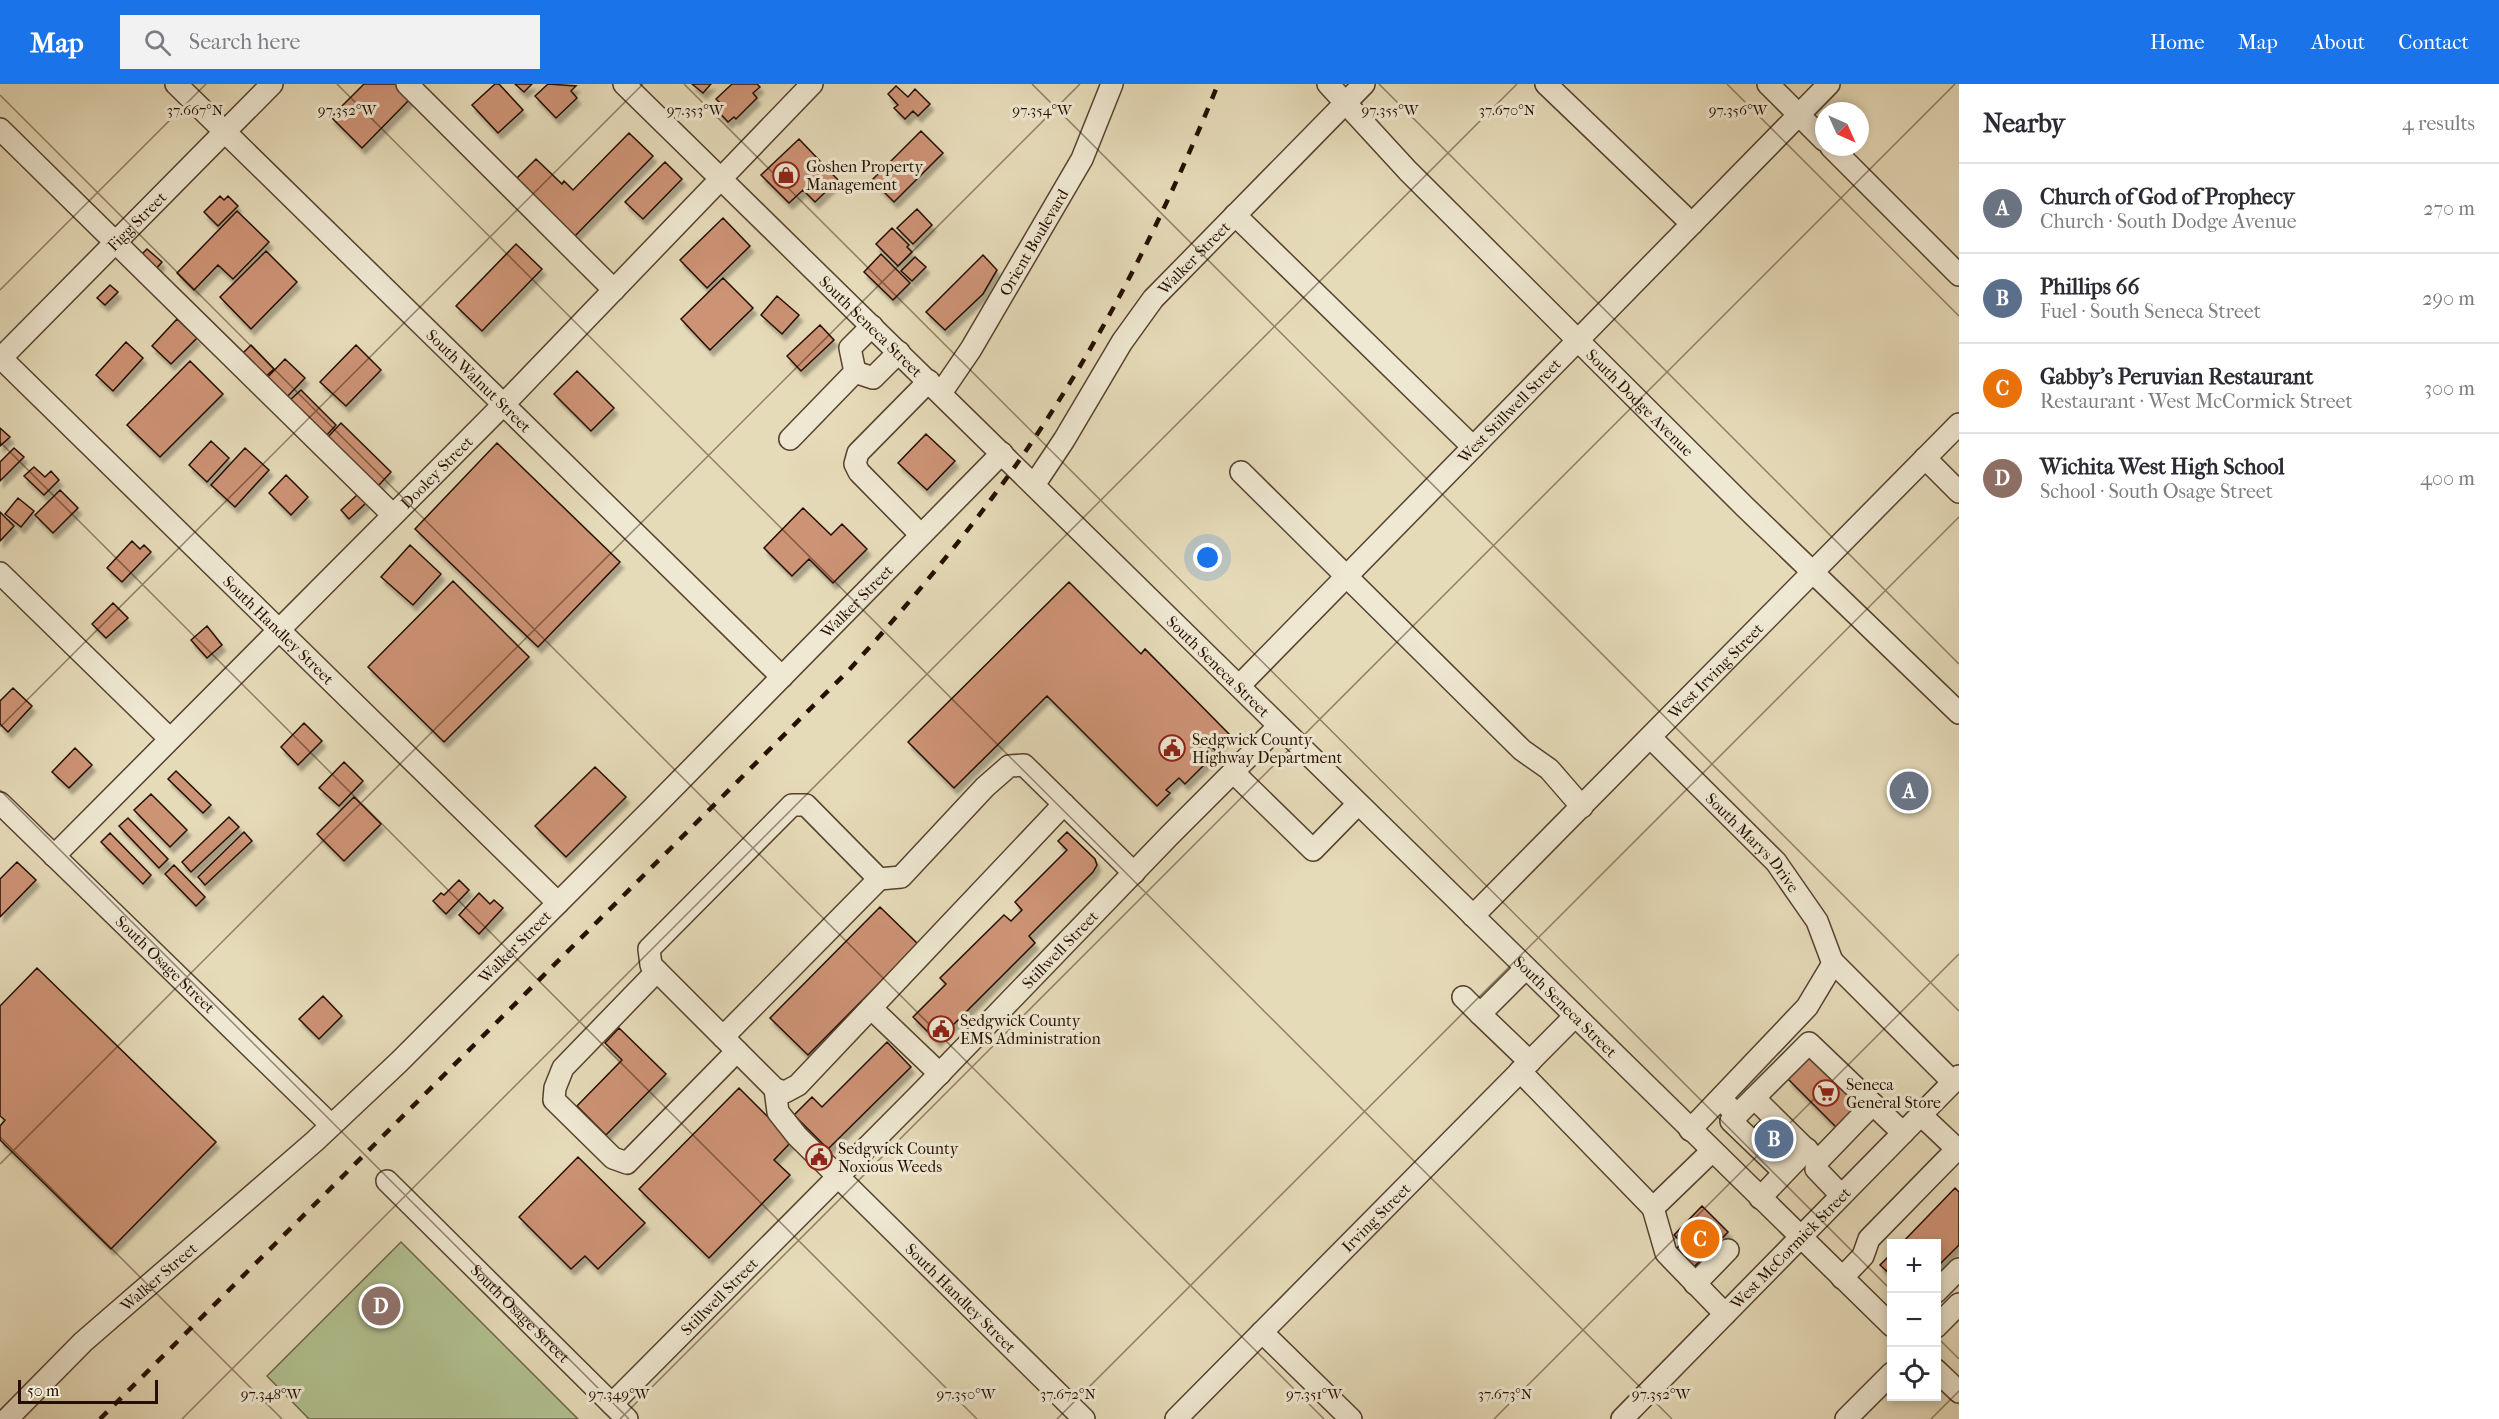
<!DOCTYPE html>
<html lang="en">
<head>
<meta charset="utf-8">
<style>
  :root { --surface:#fff; --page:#f2f2f3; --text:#2b2b33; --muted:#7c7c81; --line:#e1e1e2; --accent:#1a73e8 }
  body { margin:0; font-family:"IM FELL French Canon",serif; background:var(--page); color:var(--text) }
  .controls { position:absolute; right:18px; bottom:18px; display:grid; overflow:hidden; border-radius:0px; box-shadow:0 3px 9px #0003 }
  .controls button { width:54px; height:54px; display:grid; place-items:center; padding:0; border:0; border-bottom:2px solid var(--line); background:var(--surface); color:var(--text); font:30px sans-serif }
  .compass { position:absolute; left:1815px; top:18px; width:54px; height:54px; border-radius:50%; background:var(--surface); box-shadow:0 3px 9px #0003; rotate:135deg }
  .scale { position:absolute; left:18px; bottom:15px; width:140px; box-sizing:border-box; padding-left:6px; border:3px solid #260f01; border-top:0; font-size:16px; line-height:21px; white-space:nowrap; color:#260f01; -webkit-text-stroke:4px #efe8d2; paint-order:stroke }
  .you { position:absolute; left:1208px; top:474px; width:21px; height:21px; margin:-15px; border:4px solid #fff; border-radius:50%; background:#1a73e8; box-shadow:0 0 0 9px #1a73e833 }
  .badge { display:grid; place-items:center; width:39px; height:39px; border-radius:50%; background:var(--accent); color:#fff; font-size:20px; font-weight:700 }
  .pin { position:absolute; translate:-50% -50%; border:3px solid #fff; box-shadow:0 2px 6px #0006 }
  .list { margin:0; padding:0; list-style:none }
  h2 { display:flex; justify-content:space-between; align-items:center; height:78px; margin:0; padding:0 24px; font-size:26px }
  h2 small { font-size:20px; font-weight:400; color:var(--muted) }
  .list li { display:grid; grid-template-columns:39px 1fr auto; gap:18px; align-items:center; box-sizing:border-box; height:90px; padding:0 24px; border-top:2px solid var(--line) }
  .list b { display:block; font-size:22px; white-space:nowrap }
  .list p { margin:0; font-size:20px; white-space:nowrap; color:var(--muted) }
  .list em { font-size:20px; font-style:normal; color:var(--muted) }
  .icon { flex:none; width:33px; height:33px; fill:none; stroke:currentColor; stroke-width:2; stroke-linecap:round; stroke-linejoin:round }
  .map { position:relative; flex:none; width:1959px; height:1335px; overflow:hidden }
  header { display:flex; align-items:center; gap:36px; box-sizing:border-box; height:84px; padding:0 30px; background:var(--accent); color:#fff }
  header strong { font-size:28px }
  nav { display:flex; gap:33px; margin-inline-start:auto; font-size:21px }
  .search { width:420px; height:54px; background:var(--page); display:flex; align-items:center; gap:15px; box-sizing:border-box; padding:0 21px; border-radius:0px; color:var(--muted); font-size:22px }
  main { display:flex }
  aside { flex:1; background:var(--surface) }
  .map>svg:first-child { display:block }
  .green { fill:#b2c191; stroke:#6c6849; stroke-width:1.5 }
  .building { fill:#cd9375; stroke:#260f01; stroke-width:1.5; filter:url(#shadow) }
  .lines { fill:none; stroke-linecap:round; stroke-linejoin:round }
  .minor-casing { stroke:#56422f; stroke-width:24 }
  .minor { stroke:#efe8d2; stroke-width:21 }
  .rail { stroke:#260f01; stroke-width:4.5; stroke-dasharray:10 10; stroke-linecap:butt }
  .ticks { fill:none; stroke:#260f01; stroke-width:1.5; stroke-opacity:0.45 }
  .labels { text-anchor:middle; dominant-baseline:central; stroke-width:6; stroke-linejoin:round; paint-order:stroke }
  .poi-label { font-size:16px; fill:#260f01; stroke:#efe8d2; text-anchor:start }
  .street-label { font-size:16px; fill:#260f01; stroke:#efe8d2 }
  .ticks-label { font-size:15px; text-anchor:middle; fill:#260f01; stroke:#efe8d2; stroke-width:6; stroke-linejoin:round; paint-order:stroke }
</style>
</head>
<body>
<header>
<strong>Map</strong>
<div class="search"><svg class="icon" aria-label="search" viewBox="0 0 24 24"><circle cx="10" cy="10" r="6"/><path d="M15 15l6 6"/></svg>Search here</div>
<nav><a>Home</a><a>Map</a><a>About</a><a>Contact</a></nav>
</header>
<main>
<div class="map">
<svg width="1959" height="1335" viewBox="0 0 1959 1335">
  <defs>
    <filter id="shadow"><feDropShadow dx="3.5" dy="6" stdDeviation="1.5" flood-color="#0004"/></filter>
  </defs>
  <rect width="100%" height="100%" fill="#e6dbb9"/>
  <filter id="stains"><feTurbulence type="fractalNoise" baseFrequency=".00333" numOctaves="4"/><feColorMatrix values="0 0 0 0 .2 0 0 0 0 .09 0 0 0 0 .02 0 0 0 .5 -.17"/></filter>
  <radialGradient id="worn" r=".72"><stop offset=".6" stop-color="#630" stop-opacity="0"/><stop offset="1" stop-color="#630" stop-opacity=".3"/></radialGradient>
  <!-- green -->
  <path class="green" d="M 401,1158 L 578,1335 L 309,1335 L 267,1292 Z"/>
  <!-- building -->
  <path class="building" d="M 364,0 L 397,0 L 411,14 L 362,64 L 331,33 Z
    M 495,0 L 499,0 L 523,26 L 498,49 L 472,21 Z
    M 515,0 L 532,0 L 524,8 Z
    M 548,0 L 576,2 L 571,7 L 577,14 L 556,34 L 535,12 Z
    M 692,0 L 711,0 L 703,9 Z
    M 732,0 L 757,0 L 760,3 L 753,9 L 757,14 L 736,35 L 734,33 L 728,38 L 714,23 L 719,18 L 716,15 Z
    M 896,2 L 908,13 L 915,5 L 930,20 L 918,32 L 913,27 L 905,35 L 894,24 L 898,21 L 888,10 Z
    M 921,47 L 943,69 L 894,118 L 872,96 Z
    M 629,49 L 653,72 L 574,153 L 515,96 L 536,75 L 562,100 L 564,97 L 573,106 Z
    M 799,55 L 838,96 L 815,118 L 803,106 L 789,119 L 761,91 Z
    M 665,78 L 682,95 L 643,135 L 625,118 Z
    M 220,112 L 224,116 L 228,112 L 238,122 L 218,142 L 204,128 Z
    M 917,125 L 932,141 L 913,160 L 897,144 Z
    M 237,127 L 269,158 L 233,195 L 218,181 L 194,206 L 177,189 Z
    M 723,134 L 750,162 L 707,204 L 680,176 Z
    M 892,144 L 909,161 L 907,163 L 912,168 L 898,182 L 876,160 Z
    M 516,160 L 542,185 L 482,247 L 456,222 Z
    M 147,165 L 162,178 L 154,187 L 139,173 Z
    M 266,167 L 297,198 L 251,245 L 220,213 Z
    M 881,170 L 910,199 L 893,216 L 864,188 Z
    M 983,171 L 997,186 L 983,210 L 945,246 L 926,228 Z
    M 915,173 L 926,183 L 912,197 L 901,187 Z
    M 723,194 L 753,224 L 710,266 L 681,235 Z
    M 110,201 L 118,208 L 105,221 L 97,214 Z
    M 777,212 L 799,231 L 782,250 L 761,231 Z
    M 177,235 L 197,254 L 171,280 L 152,262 Z
    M 820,241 L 834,256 L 801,287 L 787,272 Z
    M 126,258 L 143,274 L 113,307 L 96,291 Z
    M 251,261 L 274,285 L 265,293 L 242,270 Z
    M 356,261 L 381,286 L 346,322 L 320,298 Z
    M 285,275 L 305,294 L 285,315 L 265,296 Z
    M 190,277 L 223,310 L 160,373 L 127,341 Z
    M 577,287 L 614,324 L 591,347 L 554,310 Z
    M 301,306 L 336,341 L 325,353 L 290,316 Z
    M 341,339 L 391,388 L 378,402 L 327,354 Z
    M 0,344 L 10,353 L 0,362 Z
    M 926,350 L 955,377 L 927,406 L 898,379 Z
    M 211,357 L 229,374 L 207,398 L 189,381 Z
    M 497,359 L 620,478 L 538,563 L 415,445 Z
    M 14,364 L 24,373 L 0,397 L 0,378 Z
    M 245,364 L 269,386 L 235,423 L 211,401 Z
    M 34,383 L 45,393 L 51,387 L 59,396 L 44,411 L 24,392 Z
    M 286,391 L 308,413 L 291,431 L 269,409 Z
    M 60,406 L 78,424 L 53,449 L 35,431 Z
    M 358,410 L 366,419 L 349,435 L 341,426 Z
    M 18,414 L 34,427 L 21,443 L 5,430 Z
    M 803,424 L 831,451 L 842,440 L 867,465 L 833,499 L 809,475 L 792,492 L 764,464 Z
    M 0,428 L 14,442 L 0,457 Z
    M 132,457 L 140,465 L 144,461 L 151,468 L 122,498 L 107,484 Z
    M 410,461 L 441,490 L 413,521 L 381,493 Z
    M 453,497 L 529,573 L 444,658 L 368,583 Z
    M 1069,498 L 1141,570 L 1145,565 L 1230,651 L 1215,666 L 1211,662 L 1201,671 L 1207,678 L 1185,700 L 1179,694 L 1166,706 L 1170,709 L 1157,722 L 1047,612 L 954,704 L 908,658 Z
    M 113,519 L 128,534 L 106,554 L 92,540 Z
    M 207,542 L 222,561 L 207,574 L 191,556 Z
    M 13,604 L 32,622 L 8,648 L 0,640 L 0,617 Z
    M 304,639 L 322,657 L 298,681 L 281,663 Z
    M 75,664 L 92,681 L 69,704 L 52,688 Z
    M 344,678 L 363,697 L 339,722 L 319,704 Z
    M 595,683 L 626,713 L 566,773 L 535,742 Z
    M 176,687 L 211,721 L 203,729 L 168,695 Z
    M 151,710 L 187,746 L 170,763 L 134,726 Z
    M 354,713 L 381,740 L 344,777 L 317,750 Z
    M 229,733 L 239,743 L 191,788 L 182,778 Z
    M 128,734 L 168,775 L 159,784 L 119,742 Z
    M 244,748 L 252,757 L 205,801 L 198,793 Z
    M 1067,748 L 1095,775 L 1097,781 L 1093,788 L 1029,852 L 1035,859 L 937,957 L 913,933 L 946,900 L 940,894 L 1004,831 L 1011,837 L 1022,826 L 1015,818 L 1067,766 L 1058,757 Z
    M 110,749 L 151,791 L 143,800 L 101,758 Z
    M 17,778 L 36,796 L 0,833 L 0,795 Z
    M 174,781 L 205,813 L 196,822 L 165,790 Z
    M 459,796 L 469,806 L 446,830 L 433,817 L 441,809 L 444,811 Z
    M 479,809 L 490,820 L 494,816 L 503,824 L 479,850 L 459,831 Z
    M 880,823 L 918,860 L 808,971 L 770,934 Z
    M 37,884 L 216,1058 L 111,1165 L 0,1056 L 0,1042 L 5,1036 L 0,1032 L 0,922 Z
    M 323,912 L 342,932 L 319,955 L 299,935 Z
    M 619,944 L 666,990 L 606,1051 L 577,1022 L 622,976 L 605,959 Z
    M 887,958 L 911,983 L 828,1065 L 794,1031 L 812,1013 L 822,1023 Z
    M 1811,972 L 1864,1023 L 1840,1047 L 1788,995 Z
    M 739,1004 L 792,1057 L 774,1076 L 790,1091 L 709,1174 L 639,1105 Z
    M 1765,1032 L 1797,1064 L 1783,1079 L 1751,1046 Z
    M 578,1073 L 645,1139 L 598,1185 L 585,1172 L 571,1185 L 519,1133 Z
    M 1955,1104 L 1959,1108 L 1959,1161 L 1936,1184 L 1936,1160 L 1901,1160 Z
    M 1702,1122 L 1728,1148 L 1693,1184 L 1675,1166 L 1682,1159 L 1674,1151 Z
    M 1892,1169 L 1892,1192 L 1880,1181 Z"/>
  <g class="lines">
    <!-- minor casing -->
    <g class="minor-casing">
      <g id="minor">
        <path id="s1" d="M 176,0 L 782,593"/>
        <path d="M 407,0 L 614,206"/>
        <path id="s2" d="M 624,0 L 1892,1242"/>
        <path id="s3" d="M 1328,0 L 1408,87 L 1745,423 L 1959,629"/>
        <path d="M 1546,0 L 1692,140"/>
        <path d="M 1768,0 L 1824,56"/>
        <path d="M 0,45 L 393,431"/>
        <path d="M 1831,63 L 1959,191"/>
        <path d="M 1235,131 L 1473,363"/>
        <path id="s4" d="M 0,273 L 558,819"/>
        <path id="s5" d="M 0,275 L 272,0"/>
        <path d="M 855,288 L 850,264 L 872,242"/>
        <path id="s6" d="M 941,309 L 971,265 L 1082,75 L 1112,0"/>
        <path d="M 790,355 L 855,288 L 873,294 L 899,268"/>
        <path d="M 1925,374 L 1959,408"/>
        <path d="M 1241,388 L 1522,666 L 1549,685 L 1582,723"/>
        <path id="s7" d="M 1034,401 L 1064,356 L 1122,258 L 1153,215 L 1364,0"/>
        <path d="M 921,451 L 859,388 L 855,380 L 858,369 L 929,297"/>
        <path d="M 0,489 L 170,655"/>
        <path id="s8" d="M 1239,602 L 1829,0"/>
        <path id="s9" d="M 1651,654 L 1776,778 L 1817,837 L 1832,877 L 1831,883 L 1807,923 L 1690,1046"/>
        <path d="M 1233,688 L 1313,766 L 1358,720"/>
        <path id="s10" d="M 0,719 L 331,1041"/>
        <path d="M 1064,720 L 798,1001 L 785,1008 L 775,1005 L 651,881 L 649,865 L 792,721 L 806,721 L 879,795 L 901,793 L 985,703 L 1009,682 L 1024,681 L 1134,789"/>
        <path id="s11" d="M 54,772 L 504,320 L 812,0"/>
        <path id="s12" d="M 1473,832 L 1959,340"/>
        <path d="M 1832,877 L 1953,998"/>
        <path d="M 1526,884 L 1480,930 L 1530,978"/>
        <path d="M 657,887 L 563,984 L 555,1004 L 554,1016 L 613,1074 L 627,1079 L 737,967"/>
        <path d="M 1463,913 L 1480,930"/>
        <path d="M 871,924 L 940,990"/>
        <path d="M 723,953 L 879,795"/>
        <path d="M 1520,987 L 1653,1124 L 1712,1067"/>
        <path id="s13" d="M 775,1005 L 778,1028 L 797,1052 L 1084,1335"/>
        <path d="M 1754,1014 L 1818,1077"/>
        <path d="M 1721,1015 L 1737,1031 L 1809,959 L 1903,1049"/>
        <path d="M 1737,1031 L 1731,1037 L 1784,1088"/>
        <path d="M 1921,1031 L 1959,1067"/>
        <path id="s14" d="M 387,1097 L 627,1335"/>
        <path d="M 1841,1111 L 1816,1085 L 1818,1077 L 1873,1020"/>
        <path d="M 1760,1114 L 1807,1065"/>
        <path d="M 1653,1124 L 1666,1169 L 1725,1230"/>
        <path d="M 1842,1194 L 1863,1172 L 1869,1155 L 1957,1065"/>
        <path d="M 1695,1200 L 1728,1166"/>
        <path d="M 1936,1208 L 1959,1185"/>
        <path d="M 1936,1243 L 1959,1220"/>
        <path d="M 1262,1248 L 1351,1335"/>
        <path d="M 1936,1286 L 1959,1308"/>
        <path id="s15" d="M 612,1320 L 921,1009 L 1169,752 L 1279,642"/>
        <path id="s16" d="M 7,1335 L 83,1258 L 315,1057 L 399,978 L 654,723 L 1002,369"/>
        <path id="s17" d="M 1176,1335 L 1575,932"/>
        <path id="s18" d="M 1622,1335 L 1959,992"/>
        <path d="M 1846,1335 L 1892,1289"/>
      </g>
    </g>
    <!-- minor -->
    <use href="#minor" class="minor"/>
    <!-- rail -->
    <path class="rail" d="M 100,1335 L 849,586 C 908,521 965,453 1016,381 C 1099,263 1164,134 1218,0"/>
  </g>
  <!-- ticks -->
  <path class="ticks" d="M 337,0 L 1672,1335M 684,0 L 1892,1207M 1032,0 L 1959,927M 1379,0 L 1959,580M 1727,0 L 1959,232M 0,11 L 1324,1335M 0,206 L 206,0M 0,358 L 977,1335M 0,643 L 643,0M 0,706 L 629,1335M 0,1053 L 282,1335M 0,1080 L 1080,0M 1936,1252 L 1959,1275M 182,1335 L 1517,0M 620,1335 L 1955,0M 1057,1335 L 1959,433M 1494,1335 L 1959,870M 1931,1335 L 1959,1307"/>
  <!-- icons -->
  <defs>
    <g id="shop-ring" transform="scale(1.35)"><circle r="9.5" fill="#efe8d2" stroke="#8f2418" stroke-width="1.5"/><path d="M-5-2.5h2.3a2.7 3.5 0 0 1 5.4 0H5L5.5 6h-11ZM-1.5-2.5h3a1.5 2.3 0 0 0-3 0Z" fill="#8f2418"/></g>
    <g id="civic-ring" transform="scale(1.35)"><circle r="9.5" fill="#efe8d2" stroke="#8f2418" stroke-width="1.5"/><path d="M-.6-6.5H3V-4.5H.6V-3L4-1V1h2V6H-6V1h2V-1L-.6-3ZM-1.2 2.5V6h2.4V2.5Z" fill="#8f2418"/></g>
    <g id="supermarket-ring" transform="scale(1.35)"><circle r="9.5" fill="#efe8d2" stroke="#8f2418" stroke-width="1.5"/><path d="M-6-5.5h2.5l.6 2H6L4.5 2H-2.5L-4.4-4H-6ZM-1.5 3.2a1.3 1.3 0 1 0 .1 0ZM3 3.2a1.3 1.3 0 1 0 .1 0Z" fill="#8f2418"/></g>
  </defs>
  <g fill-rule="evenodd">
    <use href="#shop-ring" x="786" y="91"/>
    <use href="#civic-ring" x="1172" y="664"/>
    <use href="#civic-ring" x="941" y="945"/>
    <use href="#supermarket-ring" x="1826" y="1009"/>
    <use href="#civic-ring" x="819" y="1073"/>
  </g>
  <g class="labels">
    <!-- poi labels -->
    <g class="poi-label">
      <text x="806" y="82">Goshen Property<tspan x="806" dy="18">Management</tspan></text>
      <text x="1192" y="655">Sedgwick County<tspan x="1192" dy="18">Highway Department</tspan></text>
      <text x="960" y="936">Sedgwick County<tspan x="960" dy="18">EMS Administration</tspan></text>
      <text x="1846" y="1000">Seneca<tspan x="1846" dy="18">General Store</tspan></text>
      <text x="838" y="1064">Sedgwick County<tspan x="838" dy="18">Noxious Weeds</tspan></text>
    </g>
    <!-- street labels -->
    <g class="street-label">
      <text stroke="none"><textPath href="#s5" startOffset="194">Figg Street</textPath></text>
      <text stroke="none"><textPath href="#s6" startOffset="177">Orient Boulevard</textPath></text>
      <text stroke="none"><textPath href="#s7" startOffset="279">Walker Street</textPath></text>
      <text stroke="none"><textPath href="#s2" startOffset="346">South Seneca Street</textPath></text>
      <text stroke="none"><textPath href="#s1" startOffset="424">South Walnut Street</textPath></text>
      <text stroke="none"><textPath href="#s3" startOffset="446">South Dodge Avenue</textPath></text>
      <text stroke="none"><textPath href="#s8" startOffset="386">West Stillwell Street</textPath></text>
      <text stroke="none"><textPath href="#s11" startOffset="542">Dooley Street</textPath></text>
      <text stroke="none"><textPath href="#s16" startOffset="1180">Walker Street</textPath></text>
      <text stroke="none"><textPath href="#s4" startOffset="390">South Handley Street</textPath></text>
      <text stroke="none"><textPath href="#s2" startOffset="832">South Seneca Street</textPath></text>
      <text stroke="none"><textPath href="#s12" startOffset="345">West Irving Street</textPath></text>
      <text stroke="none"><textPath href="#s9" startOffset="146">South Marys Drive</textPath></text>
      <text stroke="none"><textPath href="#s16" startOffset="694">Walker Street</textPath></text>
      <text stroke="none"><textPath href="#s15" startOffset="638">Stillwell Street</textPath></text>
      <text stroke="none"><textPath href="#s10" startOffset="231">South Osage Street</textPath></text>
      <text stroke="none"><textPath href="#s2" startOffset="1318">South Seneca Street</textPath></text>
      <text stroke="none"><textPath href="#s17" startOffset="284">Irving Street</textPath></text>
      <text stroke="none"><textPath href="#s18" startOffset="240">West McCormick Street</textPath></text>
      <text stroke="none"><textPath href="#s16" startOffset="208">Walker Street</textPath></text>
      <text stroke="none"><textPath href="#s15" startOffset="152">Stillwell Street</textPath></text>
      <text stroke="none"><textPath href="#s13" startOffset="284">South Handley Street</textPath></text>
      <text stroke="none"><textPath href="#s14" startOffset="188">South Osage Street</textPath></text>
    </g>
  </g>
  <g class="ticks-label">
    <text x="195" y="31">37.667°N</text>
    <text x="347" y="31">97.352°W</text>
    <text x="695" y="31">97.353°W</text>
    <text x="1042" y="31">97.354°W</text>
    <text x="1390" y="31">97.355°W</text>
    <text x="1507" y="31">37.670°N</text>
    <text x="1738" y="31">97.356°W</text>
    <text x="271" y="1315">97.348°W</text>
    <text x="1068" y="1315">37.672°N</text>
    <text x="1505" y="1315">37.673°N</text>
    <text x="619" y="1315">97.349°W</text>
    <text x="966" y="1315">97.350°W</text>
    <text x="1314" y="1315">97.351°W</text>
    <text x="1661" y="1315">97.352°W</text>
  </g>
  <rect width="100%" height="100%" filter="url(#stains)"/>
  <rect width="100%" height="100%" fill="url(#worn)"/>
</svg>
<div class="controls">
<button>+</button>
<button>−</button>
<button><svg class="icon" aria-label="locate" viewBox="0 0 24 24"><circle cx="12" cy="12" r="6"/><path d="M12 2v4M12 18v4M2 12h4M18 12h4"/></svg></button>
</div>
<svg class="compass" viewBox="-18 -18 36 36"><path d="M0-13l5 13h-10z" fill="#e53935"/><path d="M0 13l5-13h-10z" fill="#7c7c81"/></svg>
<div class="scale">50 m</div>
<div class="you"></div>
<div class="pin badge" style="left:1909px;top:707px;background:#6b7280">A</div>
<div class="pin badge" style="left:1774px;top:1055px;background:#5c6f8a">B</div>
<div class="pin badge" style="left:1700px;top:1155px;background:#e8710a">C</div>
<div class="pin badge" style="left:381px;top:1222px;background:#8d6e63">D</div>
</div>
<aside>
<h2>Nearby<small>4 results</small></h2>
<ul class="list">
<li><span class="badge" style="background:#6b7280">A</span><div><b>Church of God of Prophecy</b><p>Church · South Dodge Avenue</p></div><em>270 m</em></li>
<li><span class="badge" style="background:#5c6f8a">B</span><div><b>Phillips 66</b><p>Fuel · South Seneca Street</p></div><em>290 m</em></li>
<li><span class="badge" style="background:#e8710a">C</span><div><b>Gabby's Peruvian Restaurant</b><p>Restaurant · West McCormick Street</p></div><em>300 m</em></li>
<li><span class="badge" style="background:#8d6e63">D</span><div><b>Wichita West High School</b><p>School · South Osage Street</p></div><em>400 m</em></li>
</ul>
</aside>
</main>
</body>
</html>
